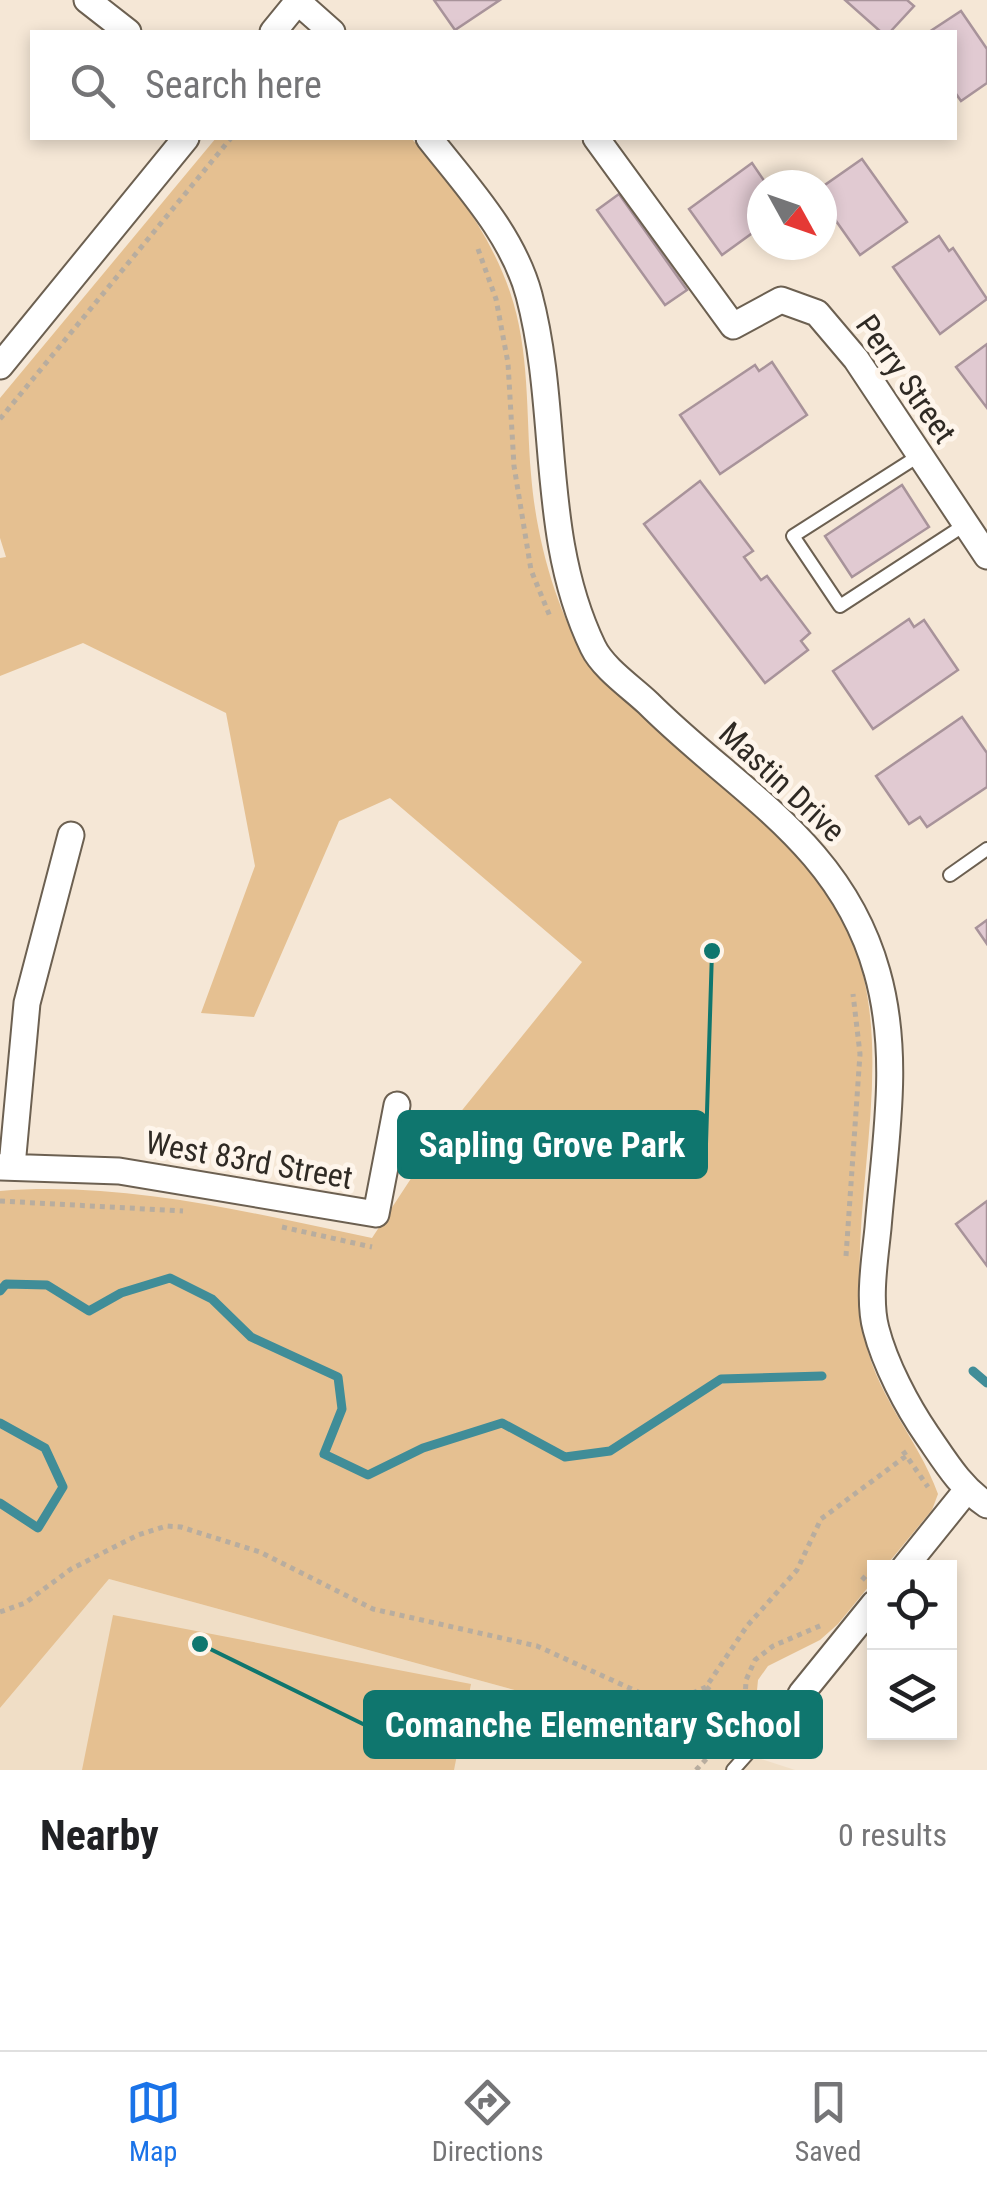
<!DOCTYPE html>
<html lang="en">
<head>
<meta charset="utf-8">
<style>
  :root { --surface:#fff; --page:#f6f6f6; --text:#202124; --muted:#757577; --line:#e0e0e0; --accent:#1a73e8 }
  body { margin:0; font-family:"Roboto Condensed",sans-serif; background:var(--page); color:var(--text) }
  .controls { position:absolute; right:30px; bottom:30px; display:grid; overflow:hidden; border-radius:0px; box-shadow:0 5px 15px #0003 }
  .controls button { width:90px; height:90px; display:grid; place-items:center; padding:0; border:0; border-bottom:2px solid var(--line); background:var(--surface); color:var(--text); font:50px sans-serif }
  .compass { position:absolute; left:747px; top:170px; width:90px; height:90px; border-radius:50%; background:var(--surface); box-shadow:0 5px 15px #0003; rotate:130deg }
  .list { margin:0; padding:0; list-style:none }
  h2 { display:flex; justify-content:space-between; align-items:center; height:130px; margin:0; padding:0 40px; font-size:42px }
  h2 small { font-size:32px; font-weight:400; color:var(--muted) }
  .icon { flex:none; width:55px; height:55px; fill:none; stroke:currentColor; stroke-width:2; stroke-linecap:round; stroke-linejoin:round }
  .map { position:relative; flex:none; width:987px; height:1770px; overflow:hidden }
  .search { position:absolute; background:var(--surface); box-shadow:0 5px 15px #0003; left:30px; right:30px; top:30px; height:110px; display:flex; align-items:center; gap:25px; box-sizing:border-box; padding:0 35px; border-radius:0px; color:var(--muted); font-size:38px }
  .sheet { height:280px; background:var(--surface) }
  nav { display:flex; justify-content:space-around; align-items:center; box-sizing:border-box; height:140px; border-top:2px solid var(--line); background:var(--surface); font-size:28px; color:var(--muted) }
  nav a { display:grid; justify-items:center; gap:5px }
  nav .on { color:var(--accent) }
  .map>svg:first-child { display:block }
  .built { fill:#f0dec6 }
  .green { fill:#e5c091 }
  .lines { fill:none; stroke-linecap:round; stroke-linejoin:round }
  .stream { stroke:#408d98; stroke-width:9 }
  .building { fill:#e1cad2; stroke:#a8939a; stroke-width:2.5 }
  .service-casing { stroke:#6c6051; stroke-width:16 }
  .minor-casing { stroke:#6c6051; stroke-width:29 }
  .path { stroke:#b8ad9f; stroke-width:5; stroke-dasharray:5 5; stroke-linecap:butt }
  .service { stroke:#fff; stroke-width:12 }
  .minor { stroke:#fff; stroke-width:25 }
  .labels { text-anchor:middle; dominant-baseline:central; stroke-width:10; stroke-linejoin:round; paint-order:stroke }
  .street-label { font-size:32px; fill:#2f2a24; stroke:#fef5eb }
  .leader { fill:none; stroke:#0f766e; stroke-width:4 }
  .callout-dot { fill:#0f766e; stroke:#fef5eb; stroke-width:4 }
  .callout { fill:#0f766e; stroke:#0f766e; stroke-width:4 }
  .callout-label { font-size:35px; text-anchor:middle; font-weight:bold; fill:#fff }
</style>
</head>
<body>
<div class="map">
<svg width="987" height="1770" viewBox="0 0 987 1770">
  <rect width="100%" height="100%" fill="#f5e7d6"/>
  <!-- built -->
  <path class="built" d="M 109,1579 L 730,1749 L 795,1770 L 0,1770 L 0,1708 Z"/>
  <!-- green -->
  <path class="green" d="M 216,138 L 411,138 C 452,182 490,234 510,292 C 530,350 526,414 531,474 C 536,537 555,609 589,664 C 600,680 619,694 633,707 C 707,781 812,838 852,939 C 900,1063 846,1200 863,1328 C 872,1393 918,1437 938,1494 L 932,1510 L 885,1567 L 874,1568 L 874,1580 L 838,1624 L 820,1640 L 768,1666 L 758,1680 L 754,1722 L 730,1749 L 109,1579 L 0,1708 L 0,1191 C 125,1181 251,1213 372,1238 L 429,1151 L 582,962 L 390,798 L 339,821 L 254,1017 L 201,1013 L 255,866 L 226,713 L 83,643 L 0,676 L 0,558 L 6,557 L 0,538 L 0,398 Z
    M 113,1615 L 471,1684 L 454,1770 L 82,1770 Z"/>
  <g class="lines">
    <!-- stream -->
    <path class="stream" d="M 0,1291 L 6,1284 L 47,1285 L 89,1311 L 121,1293 L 170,1278 L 212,1299 L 251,1337 L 338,1377 L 342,1409 L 324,1454 L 368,1475 L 423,1448 L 502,1423 L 565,1457 L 610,1451 L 721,1379 L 822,1376
      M 973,1371 L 987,1383
      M 0,1423 L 45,1448 L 63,1487 L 38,1528 L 0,1503"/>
  </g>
  <!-- building -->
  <path class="building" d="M 434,0 L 500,0 L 455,30 Z
    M 845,0 L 907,0 L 914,6 L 890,32 L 881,32 Z
    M 961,11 L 987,49 L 987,83 L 961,101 L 954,91 L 954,32 L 929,32 Z
    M 862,159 L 907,222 L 860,255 L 822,201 L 822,187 Z
    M 752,163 L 767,185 L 762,185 L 762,226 L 722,255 L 689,209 Z
    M 619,194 L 687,290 L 665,305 L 597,210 Z
    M 939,236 L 949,251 L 953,248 L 987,299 L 940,334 L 893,267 Z
    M 987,344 L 987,408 L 956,367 Z
    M 772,362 L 807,415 L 720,474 L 680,415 L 755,365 L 759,371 Z
    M 700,481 L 753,551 L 744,557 L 761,580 L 767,576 L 810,633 L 801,641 L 808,650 L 765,683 L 644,524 Z
    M 902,485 L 929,527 L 852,577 L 825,536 Z
    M 909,619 L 914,627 L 924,620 L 958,670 L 873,729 L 833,671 Z
    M 962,717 L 987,753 L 987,787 L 927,827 L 920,817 L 909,824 L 876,776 Z
    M 987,920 L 987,944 L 976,928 Z
    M 987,1201 L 987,1266 L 956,1224 Z"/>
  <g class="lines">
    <!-- service casing -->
    <g class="service-casing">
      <path id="service" d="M 920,455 L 793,536 L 840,606 L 966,524
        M 950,875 L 987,849
        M 733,1770 L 801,1694"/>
    </g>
    <!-- minor casing -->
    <g class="minor-casing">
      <path id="minor" d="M 87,0 L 128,32
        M 298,2 L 332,32
        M 273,32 L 299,0
        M 429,138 C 466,185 513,235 529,295 C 560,412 539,535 593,647 C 603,668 631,687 648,703 C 736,791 841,843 877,972 C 901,1056 885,1142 878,1228 C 875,1258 868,1300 876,1329 C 885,1364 907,1406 927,1435 C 945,1461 960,1487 987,1505
        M 596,138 L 733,326 L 781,300 L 817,313 L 856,359 L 987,556
        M 0,366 L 186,138
        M 12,1166 L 27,1003 L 71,835
        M 0,1167 L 119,1171 L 376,1214 L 397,1105
        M 904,1568 L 966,1491
        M 801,1694 L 874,1604"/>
    </g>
    <!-- path -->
    <path class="path" d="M 478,249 L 496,299 L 508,363 L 514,466 L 531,570 L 551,619
      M 0,419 L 231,138
      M 0,1201 L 183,1211
      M 282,1227 L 372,1247
      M 846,1256 L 860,1054 L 853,994
      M 903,1451 L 928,1487
      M 862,1580 L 878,1562
      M 0,1612 L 25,1603 L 71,1569 L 138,1535 L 166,1526 L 181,1527 L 260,1552 L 373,1609 L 537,1646 L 658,1701 L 675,1701 L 706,1687 L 747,1626 L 797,1570 L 821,1519 L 906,1456
      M 706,1687 L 744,1719
      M 696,1770 L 744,1719 L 746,1680 L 755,1660 L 773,1646 L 822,1625"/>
    <!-- service -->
    <use href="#service" class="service"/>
    <!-- minor -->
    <use href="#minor" class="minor"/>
  </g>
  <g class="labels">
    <!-- street labels -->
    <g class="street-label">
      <text transform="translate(906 379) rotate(55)">Perry Street</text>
      <text transform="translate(782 782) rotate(43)">Mastin Drive</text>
      <text transform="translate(249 1160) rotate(10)">West 83rd Street</text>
    </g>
  </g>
  <!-- callouts -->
  <path class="leader" d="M712 951L706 1144M200 1644L365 1725"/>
  <g class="callout-dot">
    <circle cx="712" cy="951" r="10"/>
    <circle cx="200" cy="1644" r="10"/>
  </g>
  <g class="callout">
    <rect x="399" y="1112" width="307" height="65" rx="10"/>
    <rect x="365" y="1692" width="456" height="65" rx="10"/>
  </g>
  <g class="callout-label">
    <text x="552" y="1157">Sapling Grove Park</text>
    <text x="593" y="1737">Comanche Elementary School</text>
  </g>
</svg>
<div class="controls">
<button><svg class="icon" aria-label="locate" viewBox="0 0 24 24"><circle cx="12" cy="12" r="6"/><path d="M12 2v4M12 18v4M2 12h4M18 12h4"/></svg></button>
<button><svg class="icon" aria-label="layers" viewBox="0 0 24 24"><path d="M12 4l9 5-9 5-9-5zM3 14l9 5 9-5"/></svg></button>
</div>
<svg class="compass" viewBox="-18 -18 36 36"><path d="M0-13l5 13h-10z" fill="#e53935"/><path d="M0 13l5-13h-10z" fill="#757577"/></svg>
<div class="search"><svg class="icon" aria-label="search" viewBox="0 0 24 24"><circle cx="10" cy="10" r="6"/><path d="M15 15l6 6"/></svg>Search here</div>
</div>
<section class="sheet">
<h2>Nearby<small>0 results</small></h2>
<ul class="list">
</ul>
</section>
<nav>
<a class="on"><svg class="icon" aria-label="map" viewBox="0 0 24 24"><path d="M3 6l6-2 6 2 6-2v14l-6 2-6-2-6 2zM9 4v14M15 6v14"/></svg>Map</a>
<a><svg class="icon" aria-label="directions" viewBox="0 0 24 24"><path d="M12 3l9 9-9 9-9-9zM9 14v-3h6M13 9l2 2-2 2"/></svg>Directions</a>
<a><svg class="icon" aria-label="saved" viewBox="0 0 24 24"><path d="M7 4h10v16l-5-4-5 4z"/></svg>Saved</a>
</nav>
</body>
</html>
